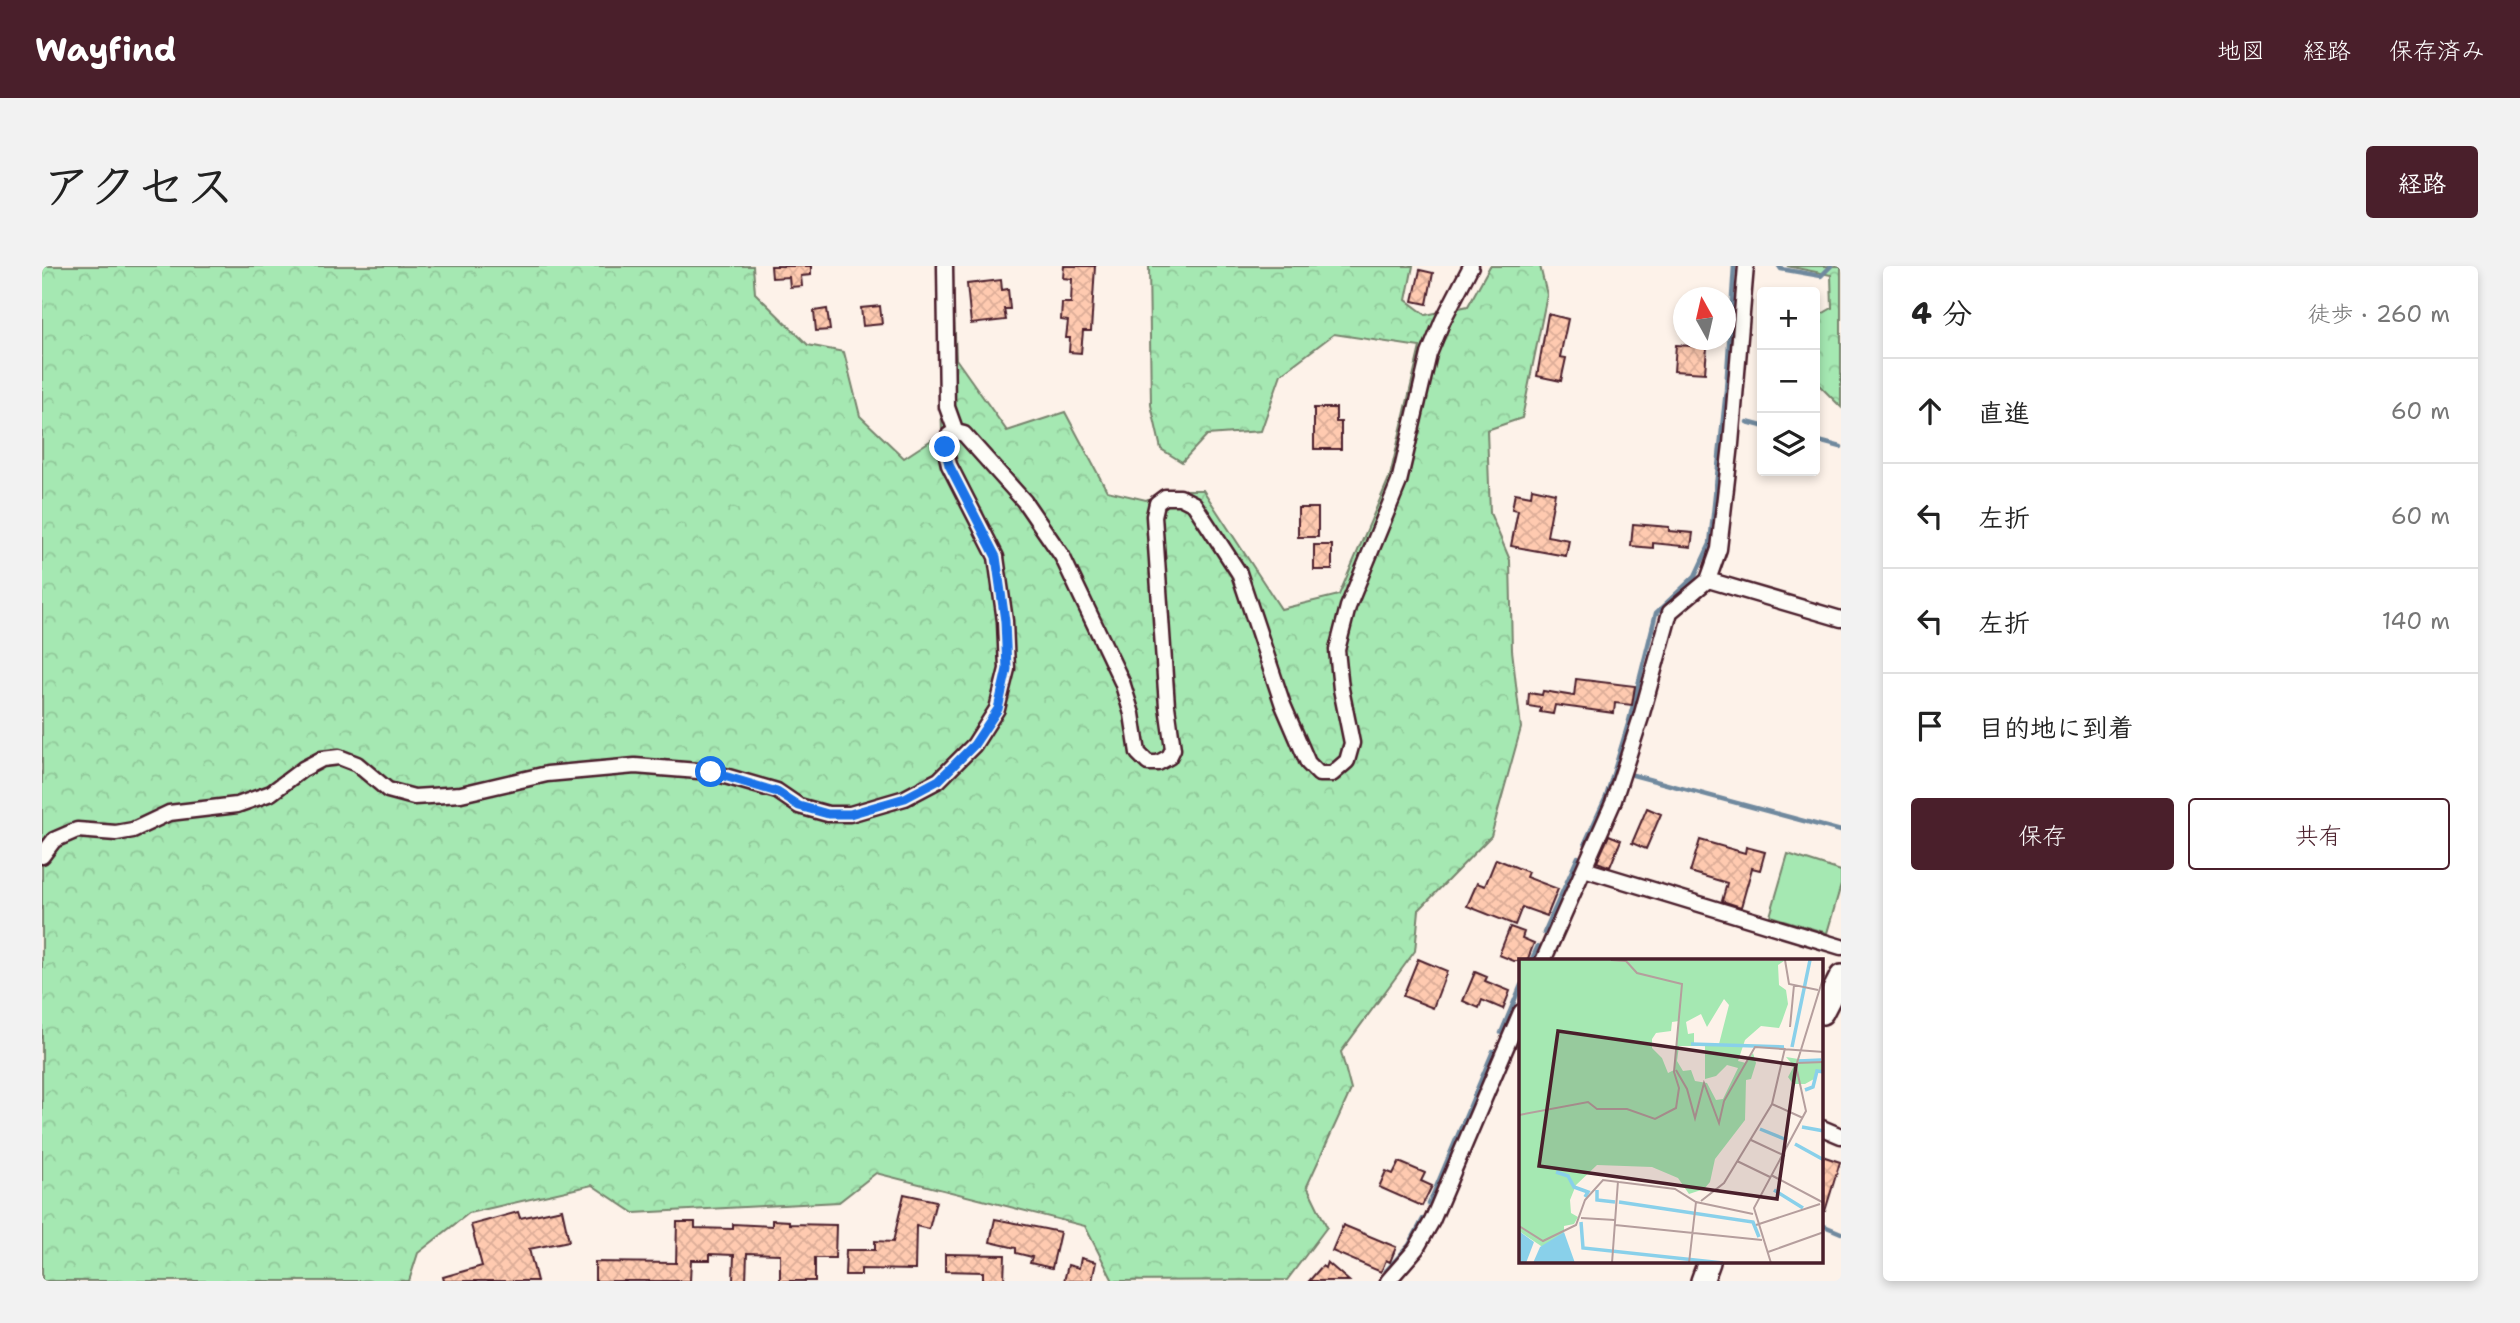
<!DOCTYPE html>
<html lang="ja">
<head>
<meta charset="utf-8">
<style>
  :root { --surface:#fff; --page:#f2f2f2; --text:#222; --muted:#767676; --line:#e0e0e0; --accent:#4a1f2b }
  body { margin:0; font-family:"Shantell Sans","Klee One",sans-serif; background:var(--page); color:var(--text) }
  .controls { position:absolute; right:21px; top:21px; display:grid; overflow:hidden; border-radius:7px; box-shadow:0 4px 10px #0003 }
  .controls button { width:63px; height:63px; display:grid; place-items:center; padding:0; border:0; border-bottom:2px solid var(--line); background:var(--surface); color:var(--text); font:35px sans-serif }
  .compass { position:absolute; left:1631px; top:21px; width:63px; height:63px; border-radius:50%; background:var(--surface); box-shadow:0 4px 10px #0003; rotate:352deg }
  .stop { position:absolute; width:21px; height:21px; margin:-16px; border:5px solid #1a73e8; border-radius:50%; background:#fff }
  .stop.end { background:#1a73e8; border-color:#fff; box-shadow:0 2px 7px #0008 }
  .list { margin:0; padding:0; list-style:none }
  h2 { display:flex; justify-content:space-between; align-items:center; height:91px; margin:0; padding:0 28px; font-size:30px }
  h2 small { font-size:23px; font-weight:400; color:var(--muted) }
  .list li { display:grid; grid-template-columns:46px 1fr auto; gap:21px; align-items:center; box-sizing:border-box; height:105px; padding:0 28px; border-top:2px solid var(--line) }
  .list b { display:block; font-size:26px; white-space:nowrap }
  .list em { font-size:23px; font-style:normal; color:var(--muted) }
  .actions { display:flex; gap:14px; padding:21px 28px }
  .actions a { flex:1; padding:16px 0; border:2px solid var(--accent); border-radius:7px; text-align:center; font-size:24px; color:var(--accent) }
  .actions .main { background:var(--accent); color:#fff }
  .icon { flex:none; width:38px; height:38px; fill:none; stroke:currentColor; stroke-width:2; stroke-linecap:round; stroke-linejoin:round }
  .map { position:relative; flex:none; width:1799px; height:1015px; overflow:hidden; border-radius:7px }
  header { display:flex; align-items:center; gap:42px; box-sizing:border-box; height:98px; padding:0 35px; background:var(--accent); color:#fff }
  header strong { font-size:33px }
  nav { display:flex; gap:38px; margin-inline-start:auto; font-size:24px }
  .intro { display:flex; align-items:center; justify-content:space-between; box-sizing:border-box; height:168px; padding:0 42px }
  h1 { margin:0; font-size:49px }
  .button { padding:18px 32px; border-radius:7px; background:var(--accent); color:#fff; font-size:24px; font-weight:700 }
  main { display:flex; gap:42px; padding:0 42px }
  aside { flex:1; background:var(--surface); border-radius:7px; box-shadow:0 4px 10px #0003 }
  .map>svg:first-child { display:block }
  .grass { fill:#a5e8b2; stroke:#78846e; stroke-width:2 }
  .forest { fill:url(#forest-crowns); stroke:#78846e; stroke-width:2 }
  .lines { fill:none; stroke-linecap:round; stroke-linejoin:round }
  .stream { stroke:#70899e; stroke-width:4.5 }
  .building { fill:url(#building-cross-hatch); stroke:#4a1f2b; stroke-width:2 }
  .minor-casing { stroke:#4a1f2b; stroke-width:19 }
  .secondary-casing { stroke:#4a1f2b; stroke-width:26 }
  .minor { stroke:#fdfcf7; stroke-width:14 }
  .secondary { stroke:#fdfcf7; stroke-width:21 }
  .route { stroke:#1a73e8; stroke-width:9 }
  .inset-river { fill:none; stroke:#89d0ea; stroke-width:3.5 }
  .inset-road { fill:none; stroke:#b59e9d; stroke-width:2 }
  .view { fill:#4a1f2b; fill-opacity:0.15; stroke:#4a1f2b; stroke-width:3.5 }
  .inset-edge { fill:none; stroke:#4a1f2b; stroke-width:3.5 }
</style>
</head>
<body>
<header>
<strong>Wayfind</strong>
<nav><a>地図</a><a>経路</a><a>保存済み</a></nav>
</header>
<div class="intro"><h1>アクセス</h1><a class="button">経路</a></div>
<main>
<div class="map">
<svg width="1799" height="1015" viewBox="0 0 1799 1015">
  <defs>
    <pattern id="forest-crowns" width="20" height="18" patternUnits="userSpaceOnUse" patternTransform="scale(1.75)"><rect width="20" height="18" fill="#a5e8b2"/><path d="M2 6a3 3 0 1 1 6 0M12 15a3 3 0 1 1 6 0" fill="none" stroke="#90c799"/></pattern>
    <pattern id="building-cross-hatch" width="8" height="8" patternUnits="userSpaceOnUse" patternTransform="scale(1.75)"><rect width="8" height="8" fill="#ffcab0"/><path d="M0 0l8 8M0 8l8-8" fill="none" stroke="#dcad98"/></pattern>
  </defs>
  <rect width="100%" height="100%" fill="#fdf2e9"/>
  <filter id="ink" filterUnits="userSpaceOnUse"><feTurbulence type="fractalNoise" baseFrequency=".0143" numOctaves="2"/><feDisplacementMap in="SourceGraphic" scale="14" xChannelSelector="R" yChannelSelector="G"/><feConvolveMatrix kernelMatrix="1 2 1 2 8 2 1 2 1" color-interpolation-filters="sRGB"/></filter>
  <g filter="url(#ink)">
    <!-- grass -->
    <path class="grass" d="M 1746,588 L 1799,605 L 1799,619 L 1785,667 L 1728,650 Z"/>
    <!-- forest -->
    <path class="forest" d="M 0,0 L 711,0 L 713,27 L 766,79 L 802,86 L 818,150 L 862,192 L 900,167 L 895,0 L 910,0 L 914,93 L 965,165 L 1023,146 L 1065,225 L 1104,234 L 1126,224 L 1161,224 L 1239,343 L 1297,329 L 1348,210 L 1378,81 L 1292,68 L 1239,108 L 1219,165 L 1165,169 L 1140,196 L 1119,183 L 1109,139 L 1107,0 L 1371,0 L 1364,34 L 1384,49 L 1426,40 L 1448,0 L 1498,0 L 1505,29 L 1480,152 L 1445,164 L 1448,247 L 1468,294 L 1470,384 L 1479,462 L 1449,570 L 1377,644 L 1373,685 L 1299,786 L 1309,824 L 1265,920 L 1285,961 L 1245,1014 L 1071,1015 L 1043,960 L 834,907 L 797,936 L 592,947 L 550,919 L 427,947 L 376,987 L 367,1015 L 0,1015 Z
      M 1745,0 L 1799,0 L 1799,141 L 1773,115 L 1773,52 L 1790,42 L 1789,9 Z"/>
    <g class="lines">
      <!-- stream -->
      <path class="stream" d="M 1737,0 L 1739,3 L 1779,10 L 1789,0
        M 1705,156 L 1720,160
        M 1773,174 L 1799,181
        M 1591,509 L 1799,565
        M 1543,577 L 1564,531 L 1572,505 L 1587,455 L 1614,347 L 1653,310 L 1668,278 L 1684,124 L 1692,0
        M 1502,667 L 1536,591
        M 1489,695 L 1496,680
        M 1459,767 L 1479,719
        M 1387,938 L 1451,785
        M 1780,959 L 1799,967
        M 1344,1005 L 1367,979 L 1381,953"/>
    </g>
    <!-- building -->
    <path class="building" d="M 729,0 L 769,0 L 769,9 L 759,10 L 760,20 L 748,21 L 747,11 L 730,12 Z
      M 1022,0 L 1053,0 L 1049,65 L 1041,65 L 1039,87 L 1027,86 L 1028,72 L 1024,72 L 1026,55 L 1019,54 L 1020,37 L 1029,37 L 1030,13 L 1021,12 Z
      M 1378,4 L 1391,7 L 1385,38 L 1371,35 Z
      M 959,14 L 960,24 L 966,23 L 968,43 L 962,43 L 964,54 L 929,58 L 925,18 Z
      M 838,40 L 840,58 L 821,60 L 819,42 Z
      M 785,43 L 788,64 L 774,65 L 772,45 Z
      M 1506,48 L 1526,53 L 1518,91 L 1524,92 L 1519,115 L 1495,110 Z
      M 1634,79 L 1665,81 L 1663,107 L 1632,105 Z
      M 1272,142 L 1294,142 L 1294,156 L 1299,156 L 1299,183 L 1272,183 Z
      M 1490,222 L 1513,227 L 1505,270 L 1527,274 L 1524,290 L 1469,280 L 1476,244 L 1470,243 L 1473,227 L 1489,230 Z
      M 1256,242 L 1276,242 L 1276,271 L 1256,271 Z
      M 1591,258 L 1627,261 L 1627,265 L 1651,267 L 1649,281 L 1611,277 L 1611,282 L 1589,280 Z
      M 1272,279 L 1290,279 L 1290,304 L 1272,304 Z
      M 1534,413 L 1593,420 L 1590,439 L 1573,437 L 1572,447 L 1513,439 L 1511,448 L 1498,446 L 1499,442 L 1486,440 L 1487,427 L 1500,429 L 1501,425 L 1532,430 Z
      M 1605,542 L 1619,548 L 1604,583 L 1590,577 Z
      M 1567,569 L 1579,574 L 1568,601 L 1555,596 Z
      M 1658,574 L 1703,587 L 1704,581 L 1723,586 L 1718,604 L 1710,602 L 1699,641 L 1680,635 L 1685,617 L 1648,606 Z
      M 1454,593 L 1486,606 L 1484,611 L 1516,623 L 1505,650 L 1480,641 L 1473,659 L 1425,640 L 1435,617 L 1443,620 Z
      M 1468,661 L 1482,666 L 1480,672 L 1492,677 L 1485,695 L 1472,695 L 1457,689 Z
      M 1376,693 L 1405,705 L 1391,742 L 1361,730 Z
      M 1433,706 L 1445,711 L 1443,715 L 1468,725 L 1461,743 L 1440,734 L 1437,742 L 1421,735 Z
      M 1780,890 L 1798,896 L 1783,945 L 1780,945 Z
      M 1357,896 L 1383,907 L 1379,915 L 1390,920 L 1380,940 L 1337,921 L 1344,905 L 1351,908 Z
      M 862,928 L 894,935 L 887,963 L 874,960 L 873,1004 L 819,1003 L 819,1009 L 803,1009 L 804,984 L 833,984 L 833,975 L 851,976 Z
      M 520,943 L 527,975 L 487,983 L 495,1015 L 402,1015 L 401,1011 L 440,1000 L 429,959 L 476,946 L 478,952 Z
      M 953,953 L 1018,966 L 1010,1002 L 988,997 L 990,991 L 974,987 L 974,982 L 948,976 Z
      M 730,954 L 747,955 L 747,958 L 794,959 L 793,992 L 773,992 L 773,1015 L 738,1015 L 738,988 L 705,987 L 704,1015 L 691,1015 L 692,989 L 668,988 L 668,994 L 649,994 L 648,1015 L 553,1015 L 553,996 L 634,997 L 635,956 L 653,956 L 653,962 L 691,963 L 691,958 L 730,960 Z
      M 1301,959 L 1354,981 L 1348,996 L 1344,994 L 1339,1006 L 1290,985 Z
      M 903,988 L 963,989 L 962,1015 L 941,1015 L 941,1006 L 903,1005 Z
      M 1039,992 L 1054,996 L 1050,1015 L 1022,1015 L 1026,999 L 1037,1002 Z
      M 1285,996 L 1307,1015 L 1267,1015 L 1280,1000 L 1283,1002 Z"/>
    <g class="lines">
      <!-- minor casing -->
      <g class="minor-casing">
        <path id="minor" d="M 903,0 L 905,141 L 914,166 L 922,168 L 982,235 L 1020,290 L 1080,416 L 1090,448 L 1096,487 L 1106,497 L 1116,497 L 1127,491 L 1131,483 L 1125,440 L 1112,250 L 1115,237 L 1123,231 L 1138,231 L 1152,238 L 1197,307 L 1241,439 L 1266,497 L 1277,508 L 1290,508 L 1305,495 L 1310,477 L 1299,423 L 1295,384 L 1306,341 L 1357,216 L 1387,88 L 1401,54 L 1429,0
          M 1666,314 L 1799,353
          M 0,590 L 12,574 L 35,564 L 74,567 L 91,564 L 127,547 L 195,539 L 229,527 L 261,503 L 280,493 L 297,491 L 315,498 L 346,524 L 372,531 L 419,528 L 505,508 L 593,500 L 669,506 L 735,525 L 757,540 L 786,548 L 808,548 L 863,532 L 897,514 L 932,479 L 955,443 L 965,403 L 963,355 L 954,291 L 907,199 L 903,181 L 907,169 L 914,166
          M 1542,603 L 1799,681
          M 1501,695 L 1571,537 L 1599,451 L 1628,346 L 1666,314 L 1677,283 L 1689,178 L 1704,0
          M 1780,862 L 1799,870
          M 1346,1015 L 1374,983 L 1390,955 L 1479,746"/>
      </g>
      <!-- secondary casing -->
      <g class="secondary-casing">
        <path id="secondary" d="M 1780,747 L 1799,710
          M 1660,1015 L 1667,996"/>
      </g>
      <!-- minor -->
      <use href="#minor" class="minor"/>
      <!-- secondary -->
      <use href="#secondary" class="secondary"/>
    </g>
  </g>
  <g class="lines" filter="url(#ink)">
    <!-- route -->
    <path class="route" d="M 669,506 L 735,526 L 757,540 L 786,548 L 808,548 L 863,532 L 897,514 L 932,479 L 956,443 L 965,403 L 963,355 L 954,291 L 907,199 L 903,181"/>
  </g>
  <!-- overview -->
  <g transform="translate(1477 693)">
    <rect width="304" height="304" fill="#fdf2e9"/>
    <path d="M 0,1 L 265,2 L 259,6 L 260,26 L 267,31 L 269,45 L 263,62 L 260,69 L 242,67 L 226,81 L 219,102 L 227,104 L 234,94 L 237,104 L 232,120 L 227,121 L 226,161 L 196,200 L 191,223 L 185,230 L 170,235 L 159,219 L 133,208 L 78,206 L 57,226 L 51,241 L 52,254 L 59,258 L 55,265 L 45,267 L 45,273 L 25,289 L 0,272 ZM 205,40 L 210,46 L 200,85 L 175,85 L 175,74 L 169,75 L 167,63 L 182,55 L 188,68 ZM 160,62 L 155,111 L 149,114 L 143,99 L 133,89 L 133,80 L 137,74 L 152,72 L 153,63 ZM 160,87 L 186,87 L 186,120 L 197,117 L 208,106 L 219,109 L 204,140 L 197,141 L 188,124 L 176,122 L 172,111 L 164,112 L 158,102 ZM 267,98 L 304,104 L 304,113 L 297,112 L 295,120 L 286,125 L 274,125 L 269,118 L 275,107 Z" fill="#a5e8b2" fill-rule="evenodd"/>
    <path d="M 0,272 L 15,283 L 7,304 L 0,304 ZM 45,273 L 56,304 L 14,304 L 21,288 Z" fill="#89d0ea"/>
    <path class="inset-river" d="M 172,85 L 265,88M 273,88 L 291,1M 280,102 L 302,101M 286,131 L 294,128 L 298,112 L 305,113M 283,168 L 305,172M 241,170 L 268,181M 276,185 L 305,201M 37,213 L 49,217 L 55,228 L 69,233 L 66,238M 78,231 L 78,241 L 96,243M 255,231 L 284,249M 100,243 L 234,263 L 240,278M 62,263 L 64,289 L 204,304"/>
    <path class="inset-road" d="M 266,1 L 270,25 L 299,31M 271,68 L 275,26M 278,104 L 305,103M 157,111 L 168,130 L 176,159 L 185,124 L 200,164 L 205,142 L 236,88 L 305,93M 253,145 L 284,159M 0,156 L 69,143 L 78,150 L 108,150 L 136,160 L 157,149 L 160,129 L 155,113 L 163,25 L 118,14 L 107,2 L 92,1M 232,181 L 266,197M 218,202 L 251,218M 252,216 L 305,244M 182,242 L 205,224 L 253,145 L 266,89M 62,259 L 96,261M 96,266 L 243,281M 237,266 L 301,245M 0,267 L 24,282 L 57,266 L 66,241 L 84,221 L 156,230 L 177,243 L 234,255M 249,293 L 305,273M 93,304 L 99,222M 170,304 L 177,243M 252,304 L 235,249 L 287,152 L 277,107 L 305,16"/>
    <path class="view" d="M 39,72 L 277,106 L 258,240 L 20,207 Z"/>
    <rect width="304" height="304" class="inset-edge"/>
  </g>
</svg>
<div class="controls">
<button>+</button>
<button>−</button>
<button><svg class="icon" aria-label="layers" viewBox="0 0 24 24"><path d="M12 4l9 5-9 5-9-5zM3 14l9 5 9-5"/></svg></button>
</div>
<svg class="compass" viewBox="-18 -18 36 36"><path d="M0-13l5 13h-10z" fill="#e53935"/><path d="M0 13l5-13h-10z" fill="#767676"/></svg>
<div class="stop" style="left:669px;top:506px"></div>
<div class="stop end" style="left:903px;top:181px"></div>
</div>
<aside>
<h2>4 分<small>徒歩 · 260 m</small></h2>
<ul class="list">
<li><svg class="icon" aria-label="ahead" viewBox="0 0 24 24"><path d="M12 20V5M6 11l6-6 6 6"/></svg><div><b>直進</b></div><em>60 m</em></li>
<li><svg class="icon" aria-label="left" viewBox="0 0 24 24"><path d="M17 20v-9H6M10 6l-5 5 5 5"/></svg><div><b>左折</b></div><em>60 m</em></li>
<li><svg class="icon" aria-label="left" viewBox="0 0 24 24"><path d="M17 20v-9H6M10 6l-5 5 5 5"/></svg><div><b>左折</b></div><em>140 m</em></li>
<li><svg class="icon" aria-label="arrive" viewBox="0 0 24 24"><path d="M6 21V4h12l-3 4 3 4H6"/></svg><div><b>目的地に到着</b></div></li>
</ul>
<div class="actions"><a class="main">保存</a><a>共有</a></div>
</aside>
</main>
</body>
</html>
